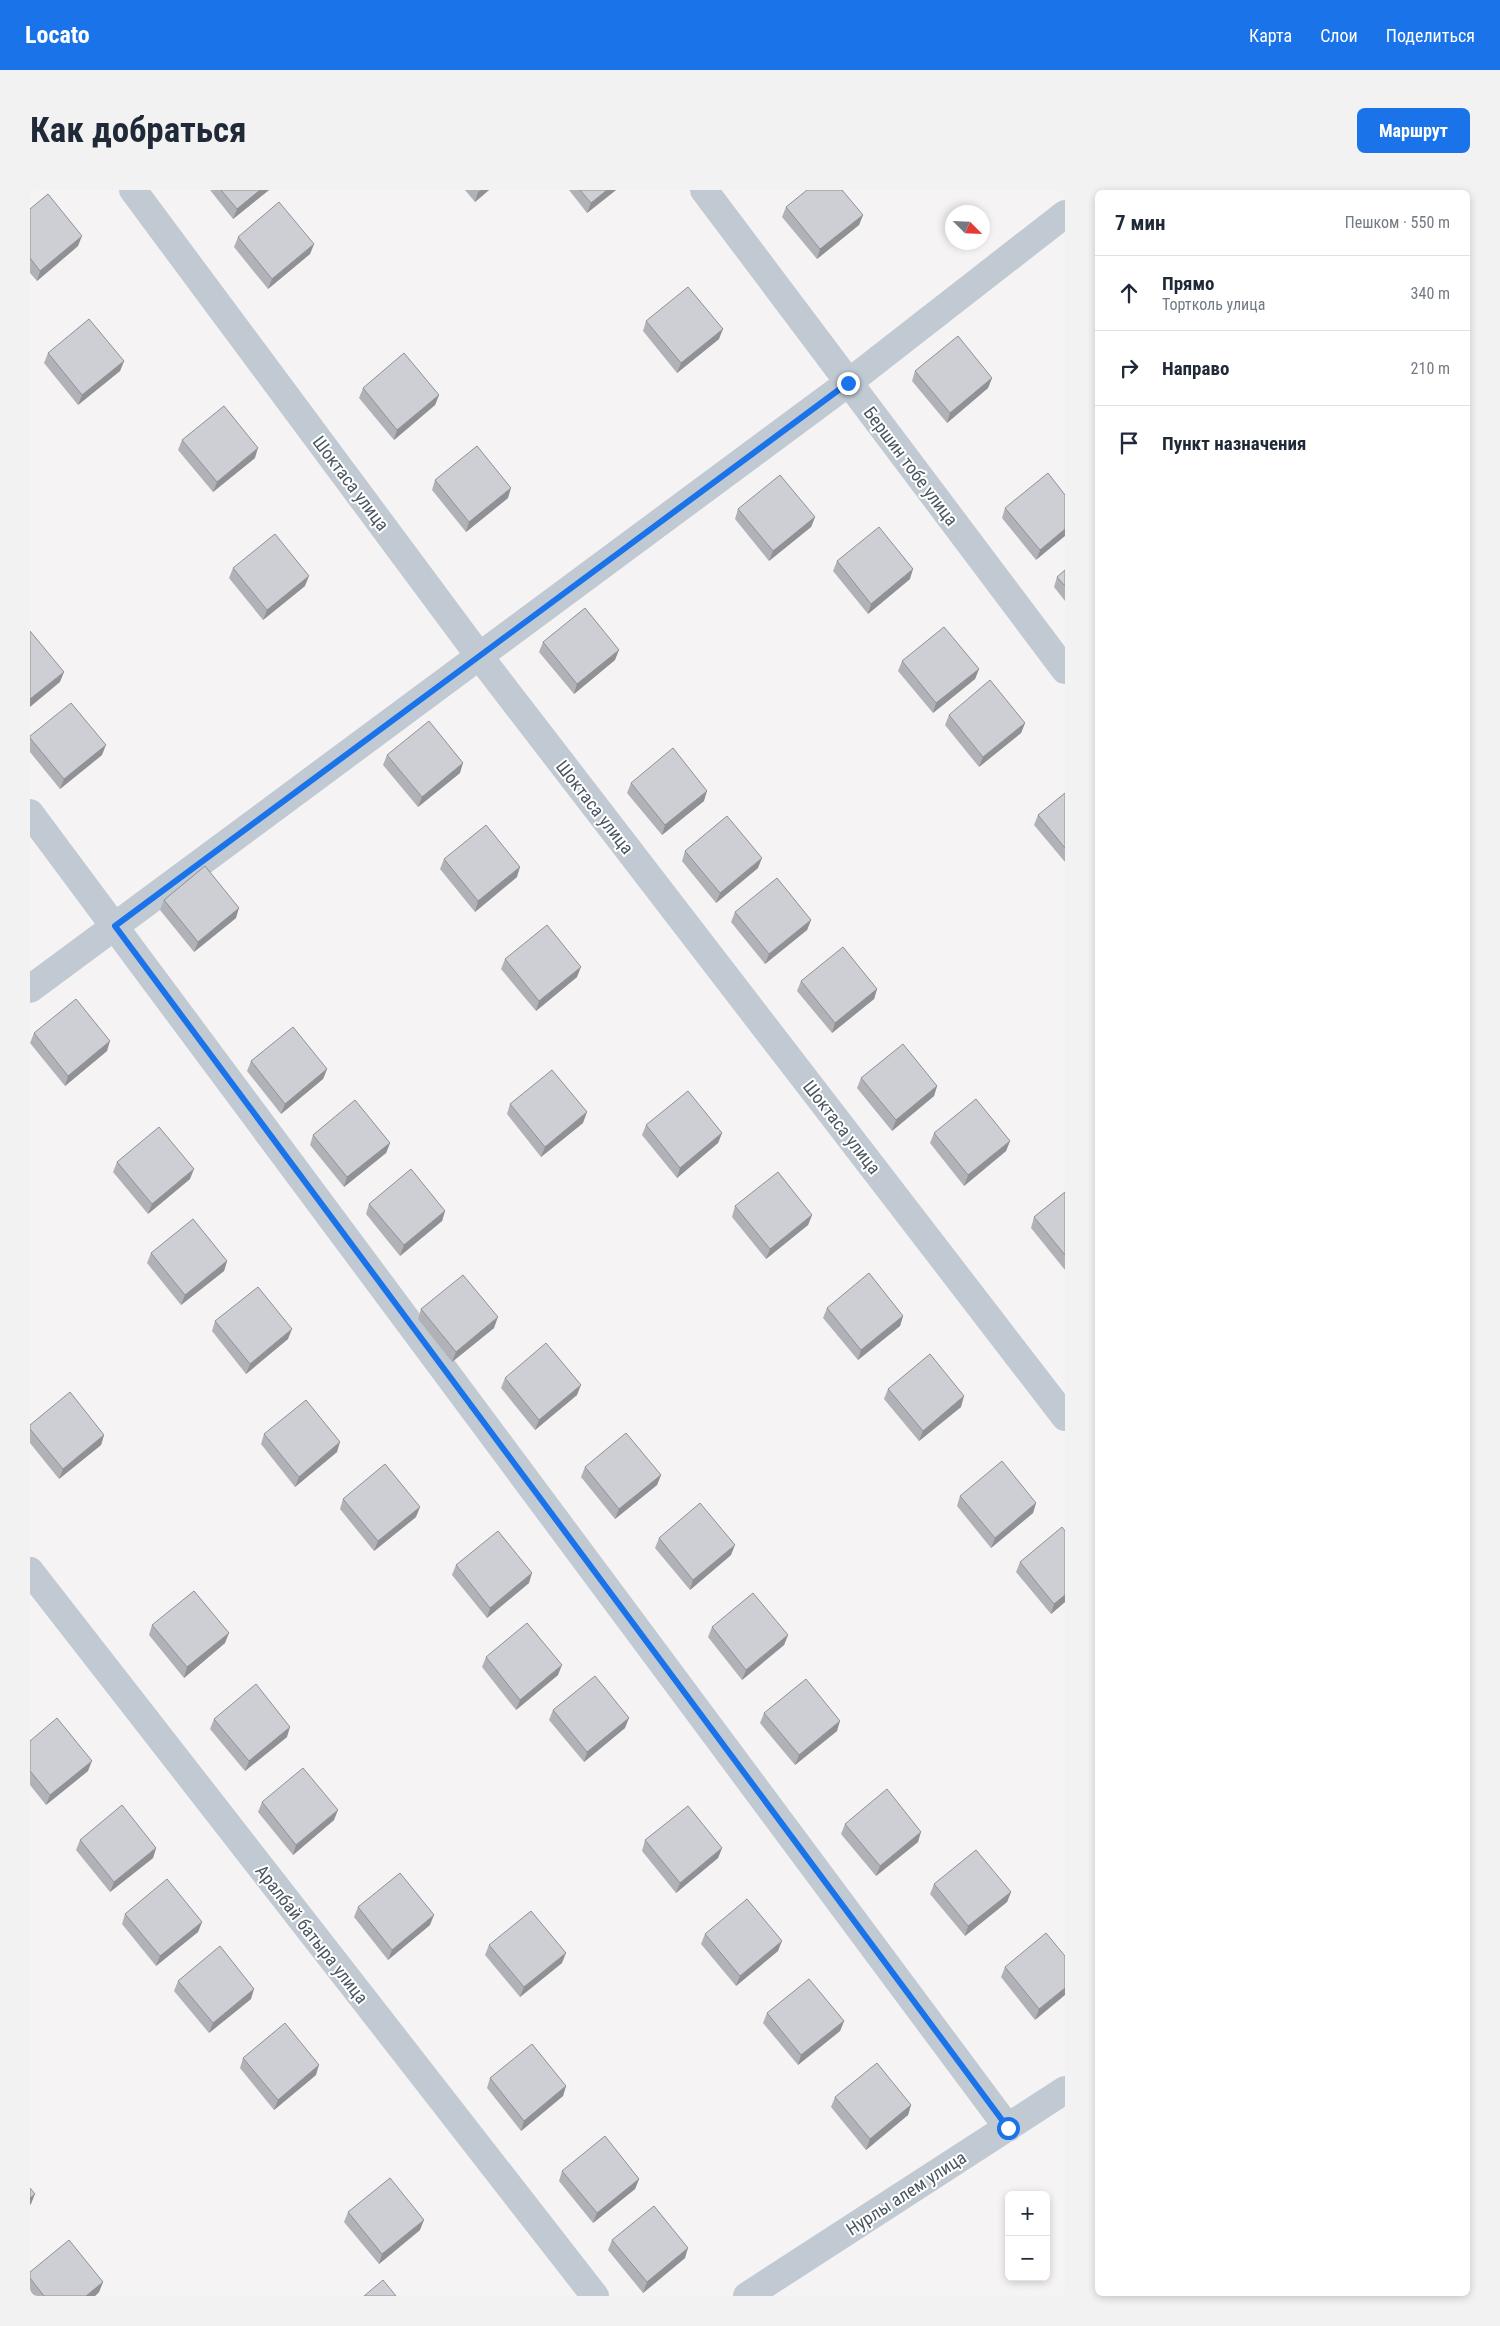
<!DOCTYPE html>
<html lang="ru">
<head>
<meta charset="utf-8">
<style>
  :root { --surface:#fff; --page:#f2f2f3; --text:#1f2937; --muted:#747a83; --line:#e0e1e3; --accent:#1a73e8 }
  body { margin:0; font-family:"Roboto Condensed",sans-serif; background:var(--page); color:var(--text) }
  .controls { position:absolute; right:15px; bottom:15px; display:grid; overflow:hidden; border-radius:8px; box-shadow:0 2px 8px #0003 }
  .controls button { width:45px; height:45px; display:grid; place-items:center; padding:0; border:0; border-bottom:1px solid var(--line); background:var(--surface); color:var(--text); font:25px sans-serif }
  .compass { position:absolute; left:915px; top:15px; width:45px; height:45px; border-radius:50%; background:var(--surface); box-shadow:0 2px 8px #0003; rotate:114deg }
  .stop { position:absolute; width:15px; height:15px; margin:-11px; border:4px solid #1a73e8; border-radius:50%; background:#fff }
  .stop.end { background:#1a73e8; border-color:#fff; box-shadow:0 1px 5px #0008 }
  .list { margin:0; padding:0; list-style:none }
  h2 { display:flex; justify-content:space-between; align-items:center; height:65px; margin:0; padding:0 20px; font-size:21px }
  h2 small { font-size:16px; font-weight:400; color:var(--muted) }
  .list li { display:grid; grid-template-columns:32px 1fr auto; gap:15px; align-items:center; box-sizing:border-box; height:75px; padding:0 20px; border-top:1px solid var(--line) }
  .list b { display:block; font-size:19px; white-space:nowrap }
  .list p { margin:0; font-size:16px; white-space:nowrap; color:var(--muted) }
  .list em { font-size:16px; font-style:normal; color:var(--muted) }
  .icon { flex:none; width:28px; height:28px; fill:none; stroke:currentColor; stroke-width:2; stroke-linecap:round; stroke-linejoin:round }
  .map { position:relative; flex:none; width:1035px; height:2106px; overflow:hidden; border-radius:8px }
  header { display:flex; align-items:center; gap:30px; box-sizing:border-box; height:70px; padding:0 25px; background:var(--accent); color:#fff }
  header strong { font-size:24px }
  nav { display:flex; gap:28px; margin-inline-start:auto; font-size:18px }
  .intro { display:flex; align-items:center; justify-content:space-between; box-sizing:border-box; height:120px; padding:0 30px }
  h1 { margin:0; font-size:35px }
  .button { padding:12px 22px; border-radius:8px; background:var(--accent); color:#fff; font-size:18px; font-weight:700 }
  main { display:flex; gap:30px; padding:0 30px }
  aside { flex:1; background:var(--surface); border-radius:8px; box-shadow:0 2px 8px #0003 }
  .map>svg:first-child { display:block }
  .lines { fill:none; stroke-linecap:round; stroke-linejoin:round }
  .minor { stroke:#c1cad2; stroke-width:28 }
  .wall { fill:#b0b2b7 }
  .shaded-wall { fill:#909195 }
  .building { fill:#cdcfd5; stroke:#909195 }
  .route { stroke:#1a73e8; stroke-width:6 }
  .labels { text-anchor:middle; dominant-baseline:central; stroke-width:4; stroke-linejoin:round; paint-order:stroke }
  .street-label { font-size:18px; fill:#4a5661; stroke:#fff }
</style>
</head>
<body>
<header>
<strong>Locato</strong>
<nav><a>Карта</a><a>Слои</a><a>Поделиться</a></nav>
</header>
<div class="intro"><h1>Как добраться</h1><a class="button">Маршрут</a></div>
<main>
<div class="map">
<svg width="1035" height="2106" viewBox="0 0 1035 2106">
  <rect width="100%" height="100%" fill="#f5f3f3"/>
  <g class="lines">
    <!-- minor -->
    <path class="minor" d="M 103,0 L 450,467 L 1035,1227
      M 674,0 L 1035,480
      M 0,623 L 978,1938
      M 0,799 L 818,193 L 1035,24
      M 0,1381 L 565,2106
      M 717,2106 L 1035,1900"/>
  </g>
  <!-- wall -->
  <path class="wall" d="M 180,0 L 239,0 L 203,29 Z
    M 435,0 L 459,0 L 445,12 Z
    M 539,0 L 586,0 L 557,23 Z
    M 756,17 L 833,25 L 829,35 L 787,69 L 752,27 Z
    M 0,19 L 48,56 L 7,91 L 0,83 Z
    M 208,47 L 284,54 L 280,64 L 238,99 L 204,57 Z
    M 616,131 L 689,149 L 647,183 L 613,141 Z
    M 18,163 L 94,171 L 90,181 L 48,215 L 14,173 Z
    M 885,181 L 962,188 L 958,198 L 917,233 L 882,191 Z
    M 333,198 L 409,205 L 405,215 L 364,250 L 329,208 Z
    M 152,250 L 225,268 L 183,302 L 148,260 Z
    M 405,290 L 478,308 L 436,342 L 402,300 Z
    M 1035,305 L 1006,370 L 972,328 L 975,318 Z
    M 708,319 L 785,327 L 781,337 L 739,371 L 705,329 Z
    M 807,371 L 880,389 L 838,424 L 803,381 Z
    M 203,378 L 275,396 L 233,430 L 199,388 Z
    M 1035,380 L 1035,411 L 1024,397 L 1027,387 Z
    M 513,452 L 585,470 L 544,504 L 509,462 Z
    M 872,471 L 949,479 L 945,489 L 903,523 L 868,481 Z
    M 919,525 L 995,533 L 991,543 L 949,577 L 915,535 Z
    M 0,546 L 72,565 L 30,599 L 0,562 Z
    M 357,565 L 430,583 L 388,617 L 353,575 Z
    M 601,593 L 674,611 L 632,645 L 597,603 Z
    M 1035,603 L 1035,672 L 1004,635 L 1008,625 Z
    M 655,661 L 728,678 L 686,713 L 652,671 Z
    M 414,669 L 487,687 L 445,722 L 410,679 Z
    M 134,710 L 206,728 L 164,762 L 130,720 Z
    M 705,722 L 781,730 L 777,740 L 735,774 L 701,732 Z
    M 475,769 L 547,787 L 506,821 L 471,779 Z
    M 771,791 L 847,799 L 844,809 L 802,843 L 767,801 Z
    M 4,843 L 77,861 L 35,896 L 0,853 Z
    M 221,871 L 297,879 L 293,889 L 251,924 L 217,881 Z
    M 831,888 L 907,896 L 904,906 L 862,941 L 827,898 Z
    M 480,914 L 553,933 L 511,967 L 477,924 Z
    M 616,935 L 692,943 L 688,953 L 647,988 L 612,945 Z
    M 904,943 L 980,951 L 976,961 L 934,996 L 900,953 Z
    M 283,945 L 360,953 L 356,963 L 314,997 L 280,955 Z
    M 87,972 L 160,989 L 118,1024 L 83,982 Z
    M 1035,1002 L 1035,1080 L 1001,1038 L 1004,1027 Z
    M 339,1014 L 415,1021 L 412,1031 L 370,1066 L 336,1024 Z
    M 705,1016 L 782,1025 L 778,1035 L 736,1069 L 702,1027 Z
    M 121,1063 L 197,1071 L 194,1081 L 151,1115 L 117,1073 Z
    M 797,1118 L 873,1126 L 870,1136 L 828,1170 L 793,1128 Z
    M 391,1119 L 464,1138 L 422,1172 L 388,1129 Z
    M 185,1131 L 258,1149 L 216,1184 L 182,1141 Z
    M 475,1188 L 547,1205 L 505,1240 L 471,1198 Z
    M 858,1199 L 931,1217 L 889,1251 L 854,1209 Z
    M 0,1235 L 74,1245 L 71,1255 L 29,1289 L 0,1253 Z
    M 234,1244 L 307,1262 L 265,1297 L 231,1254 Z
    M 555,1277 L 631,1285 L 627,1295 L 585,1329 L 551,1287 Z
    M 930,1306 L 1006,1313 L 1003,1323 L 961,1358 L 927,1316 Z
    M 313,1309 L 386,1327 L 344,1361 L 310,1319 Z
    M 1035,1341 L 1035,1412 L 1021,1424 L 986,1382 L 990,1372 Z
    M 629,1348 L 701,1365 L 660,1400 L 625,1358 Z
    M 426,1375 L 499,1393 L 457,1428 L 422,1385 Z
    M 122,1435 L 195,1453 L 154,1488 L 119,1445 Z
    M 682,1437 L 758,1445 L 754,1455 L 712,1490 L 678,1447 Z
    M 456,1467 L 528,1485 L 486,1520 L 452,1477 Z
    M 523,1520 L 595,1538 L 554,1572 L 519,1530 Z
    M 734,1523 L 807,1541 L 765,1575 L 730,1533 Z
    M 184,1529 L 257,1547 L 215,1581 L 180,1539 Z
    M 0,1551 L 58,1581 L 16,1615 L 0,1595 Z
    M 232,1612 L 304,1630 L 263,1665 L 228,1622 Z
    M 815,1634 L 888,1652 L 846,1686 L 811,1644 Z
    M 50,1650 L 126,1658 L 123,1668 L 80,1702 L 46,1660 Z
    M 615,1650 L 692,1658 L 688,1668 L 646,1703 L 612,1661 Z
    M 904,1694 L 981,1702 L 977,1712 L 935,1746 L 900,1704 Z
    M 328,1717 L 400,1735 L 358,1770 L 324,1727 Z
    M 95,1724 L 172,1732 L 168,1742 L 126,1776 L 92,1734 Z
    M 675,1744 L 748,1761 L 706,1796 L 671,1754 Z
    M 459,1755 L 532,1773 L 490,1807 L 455,1765 Z
    M 1035,1766 L 1005,1830 L 971,1787 L 975,1777 Z
    M 148,1791 L 221,1809 L 179,1843 L 144,1801 Z
    M 737,1823 L 814,1831 L 810,1841 L 768,1875 L 733,1833 Z
    M 213,1868 L 286,1885 L 244,1920 L 210,1878 Z
    M 460,1888 L 536,1896 L 533,1906 L 491,1941 L 457,1898 Z
    M 805,1907 L 881,1915 L 878,1925 L 836,1960 L 801,1917 Z
    M 532,1981 L 609,1989 L 605,1999 L 563,2033 L 529,1991 Z
    M 318,2022 L 390,2040 L 349,2074 L 314,2032 Z
    M 582,2050 L 655,2068 L 613,2103 L 578,2060 Z
    M 0,2082 L 73,2092 L 69,2102 L 65,2106 L 2,2106 L 0,2103 Z"/>
  <!-- shaded-wall -->
  <path class="shaded-wall" d="M 230,0 L 239,0 L 203,29 L 207,19 Z
    M 451,0 L 459,0 L 445,12 L 448,2 Z
    M 577,0 L 586,0 L 557,23 L 561,13 Z
    M 833,25 L 829,35 L 787,69 L 790,59 Z
    M 52,46 L 48,56 L 7,91 L 10,81 Z
    M 284,54 L 280,64 L 238,99 L 242,89 Z
    M 693,139 L 689,149 L 647,183 L 651,173 Z
    M 94,171 L 90,181 L 48,215 L 52,205 Z
    M 962,188 L 958,198 L 917,233 L 920,223 Z
    M 409,205 L 405,215 L 364,250 L 367,240 Z
    M 228,258 L 225,268 L 183,302 L 187,292 Z
    M 481,298 L 478,308 L 436,342 L 439,332 Z
    M 785,327 L 781,337 L 739,371 L 743,361 Z
    M 1035,339 L 1035,346 L 1006,370 L 1010,360 Z
    M 883,379 L 880,389 L 838,424 L 841,414 Z
    M 279,386 L 275,396 L 233,430 L 237,420 Z
    M 589,460 L 585,470 L 544,504 L 547,494 Z
    M 949,479 L 945,489 L 903,523 L 906,513 Z
    M 34,482 L 30,492 L 0,517 L 0,509 Z
    M 995,533 L 991,543 L 949,577 L 953,567 Z
    M 76,555 L 72,565 L 30,599 L 34,589 Z
    M 433,573 L 430,583 L 388,617 L 392,607 Z
    M 677,601 L 674,611 L 632,645 L 635,635 Z
    M 732,668 L 728,678 L 686,713 L 690,703 Z
    M 490,677 L 487,687 L 445,722 L 448,711 Z
    M 209,718 L 206,728 L 164,762 L 168,752 Z
    M 781,730 L 777,740 L 735,774 L 739,764 Z
    M 551,777 L 547,787 L 506,821 L 509,811 Z
    M 847,799 L 844,809 L 802,843 L 805,833 Z
    M 80,851 L 77,861 L 35,896 L 38,886 Z
    M 297,879 L 293,889 L 251,924 L 255,914 Z
    M 907,896 L 904,906 L 862,941 L 866,930 Z
    M 557,922 L 553,933 L 511,967 L 515,957 Z
    M 692,943 L 688,953 L 647,988 L 650,978 Z
    M 980,951 L 976,961 L 934,996 L 938,985 Z
    M 360,953 L 356,963 L 314,997 L 317,987 Z
    M 164,979 L 160,989 L 118,1024 L 122,1014 Z
    M 415,1021 L 412,1031 L 370,1066 L 374,1055 Z
    M 782,1025 L 778,1035 L 736,1069 L 740,1059 Z
    M 197,1071 L 194,1081 L 151,1115 L 155,1105 Z
    M 873,1126 L 870,1136 L 828,1170 L 831,1160 Z
    M 468,1127 L 464,1138 L 422,1172 L 426,1162 Z
    M 262,1139 L 258,1149 L 216,1184 L 220,1174 Z
    M 551,1195 L 547,1205 L 505,1240 L 509,1230 Z
    M 934,1206 L 931,1217 L 889,1251 L 893,1241 Z
    M 74,1245 L 71,1255 L 29,1289 L 33,1279 Z
    M 310,1252 L 307,1262 L 265,1297 L 269,1287 Z
    M 631,1285 L 627,1295 L 585,1329 L 589,1319 Z
    M 1006,1313 L 1003,1323 L 961,1358 L 965,1348 Z
    M 390,1317 L 386,1327 L 344,1361 L 348,1351 Z
    M 705,1355 L 701,1365 L 660,1400 L 663,1390 Z
    M 502,1383 L 499,1393 L 457,1428 L 460,1418 Z
    M 1035,1405 L 1035,1412 L 1021,1424 L 1024,1414 Z
    M 199,1443 L 195,1453 L 154,1488 L 157,1477 Z
    M 758,1445 L 754,1455 L 712,1490 L 716,1480 Z
    M 532,1475 L 528,1485 L 486,1520 L 490,1510 Z
    M 599,1528 L 595,1538 L 554,1572 L 557,1562 Z
    M 810,1531 L 807,1541 L 765,1575 L 769,1565 Z
    M 260,1537 L 257,1547 L 215,1581 L 219,1571 Z
    M 62,1571 L 58,1581 L 16,1615 L 20,1605 Z
    M 308,1620 L 304,1630 L 263,1665 L 266,1655 Z
    M 891,1642 L 888,1652 L 846,1686 L 850,1676 Z
    M 126,1658 L 123,1668 L 80,1702 L 84,1692 Z
    M 692,1658 L 688,1668 L 646,1703 L 650,1693 Z
    M 981,1702 L 977,1712 L 935,1746 L 938,1736 Z
    M 404,1725 L 400,1735 L 358,1770 L 362,1760 Z
    M 172,1732 L 168,1742 L 126,1776 L 130,1766 Z
    M 752,1751 L 748,1761 L 706,1796 L 710,1786 Z
    M 536,1763 L 532,1773 L 490,1807 L 494,1797 Z
    M 1035,1798 L 1035,1805 L 1005,1830 L 1009,1819 Z
    M 224,1799 L 221,1809 L 179,1843 L 183,1833 Z
    M 814,1831 L 810,1841 L 768,1875 L 771,1865 Z
    M 289,1875 L 286,1885 L 244,1920 L 248,1910 Z
    M 536,1896 L 533,1906 L 491,1941 L 494,1931 Z
    M 881,1915 L 878,1925 L 836,1960 L 840,1949 Z
    M 609,1989 L 605,1999 L 563,2033 L 567,2023 Z
    M 5,2004 L 1,2014 L 0,2015 L 0,2008 Z
    M 394,2030 L 390,2040 L 349,2074 L 352,2064 Z
    M 658,2058 L 655,2068 L 613,2103 L 617,2092 Z
    M 73,2092 L 69,2102 L 65,2106 L 56,2106 Z"/>
  <!-- building -->
  <path class="building" d="M 191,0 L 230,0 L 207,19 Z
    M 550,0 L 577,0 L 561,13 Z
    M 777,0 L 812,0 L 833,25 L 790,59 L 756,17 Z
    M 18,4 L 52,46 L 10,81 L 0,68 L 0,19 Z
    M 249,12 L 284,54 L 242,89 L 208,47 Z
    M 658,97 L 693,139 L 651,173 L 616,131 Z
    M 59,129 L 94,171 L 52,205 L 18,163 Z
    M 928,146 L 962,188 L 920,223 L 885,181 Z
    M 374,163 L 409,205 L 367,240 L 333,198 Z
    M 194,216 L 228,258 L 187,292 L 152,250 Z
    M 447,256 L 481,298 L 439,332 L 405,290 Z
    M 1018,283 L 1035,305 L 1035,339 L 1010,360 L 975,318 Z
    M 750,285 L 785,327 L 743,361 L 708,319 Z
    M 849,337 L 883,379 L 841,414 L 807,371 Z
    M 245,344 L 279,386 L 237,420 L 203,378 Z
    M 1035,380 L 1035,396 L 1027,387 Z
    M 555,418 L 589,460 L 547,494 L 513,452 Z
    M 914,437 L 949,479 L 906,513 L 872,471 Z
    M 0,441 L 34,482 L 0,509 Z
    M 960,490 L 995,533 L 953,567 L 919,525 Z
    M 41,513 L 76,555 L 34,589 L 0,548 L 0,546 Z
    M 399,531 L 433,573 L 392,607 L 357,565 Z
    M 643,558 L 677,601 L 635,635 L 601,593 Z
    M 1035,603 L 1035,658 L 1008,625 Z
    M 697,626 L 732,668 L 690,703 L 655,661 Z
    M 456,635 L 490,677 L 448,711 L 414,669 Z
    M 175,676 L 209,718 L 168,752 L 134,710 Z
    M 747,688 L 781,730 L 739,764 L 705,722 Z
    M 517,735 L 551,777 L 509,811 L 475,769 Z
    M 813,757 L 847,799 L 805,833 L 771,791 Z
    M 46,809 L 80,851 L 38,886 L 4,843 Z
    M 263,837 L 297,879 L 255,914 L 221,871 Z
    M 873,854 L 907,896 L 866,930 L 831,888 Z
    M 522,880 L 557,922 L 515,957 L 480,914 Z
    M 658,901 L 692,943 L 650,978 L 616,935 Z
    M 946,909 L 980,951 L 938,985 L 904,943 Z
    M 325,910 L 360,953 L 317,987 L 283,945 Z
    M 129,937 L 164,979 L 122,1014 L 87,972 Z
    M 381,979 L 415,1021 L 374,1055 L 339,1014 Z
    M 748,982 L 782,1025 L 740,1059 L 705,1016 Z
    M 1035,1002 L 1035,1065 L 1004,1027 Z
    M 163,1029 L 197,1071 L 155,1105 L 121,1063 Z
    M 839,1083 L 873,1126 L 831,1160 L 797,1118 Z
    M 433,1085 L 468,1127 L 426,1162 L 391,1119 Z
    M 228,1097 L 262,1139 L 220,1174 L 185,1131 Z
    M 516,1153 L 551,1195 L 509,1230 L 475,1188 Z
    M 900,1164 L 934,1206 L 893,1241 L 858,1199 Z
    M 40,1202 L 74,1245 L 33,1279 L 0,1239 L 0,1235 Z
    M 276,1210 L 310,1252 L 269,1287 L 234,1244 Z
    M 596,1243 L 631,1285 L 589,1319 L 555,1277 Z
    M 972,1271 L 1006,1313 L 965,1348 L 930,1306 Z
    M 355,1274 L 390,1317 L 348,1351 L 313,1309 Z
    M 670,1313 L 705,1355 L 663,1390 L 629,1348 Z
    M 1032,1337 L 1035,1341 L 1035,1405 L 1024,1414 L 990,1372 Z
    M 468,1341 L 502,1383 L 460,1418 L 426,1375 Z
    M 164,1401 L 199,1443 L 157,1477 L 122,1435 Z
    M 723,1403 L 758,1445 L 716,1480 L 682,1437 Z
    M 497,1433 L 532,1475 L 490,1510 L 456,1467 Z
    M 565,1486 L 599,1528 L 557,1562 L 523,1520 Z
    M 776,1489 L 810,1531 L 769,1565 L 734,1523 Z
    M 226,1494 L 260,1537 L 219,1571 L 184,1529 Z
    M 27,1528 L 62,1571 L 20,1605 L 0,1581 L 0,1551 Z
    M 273,1578 L 308,1620 L 266,1655 L 232,1612 Z
    M 857,1599 L 891,1642 L 850,1676 L 815,1634 Z
    M 92,1615 L 126,1658 L 84,1692 L 50,1650 Z
    M 658,1616 L 692,1658 L 650,1693 L 615,1650 Z
    M 946,1660 L 981,1702 L 938,1736 L 904,1694 Z
    M 370,1683 L 404,1725 L 362,1760 L 328,1717 Z
    M 137,1689 L 172,1732 L 130,1766 L 95,1724 Z
    M 717,1709 L 752,1751 L 710,1786 L 675,1744 Z
    M 501,1721 L 536,1763 L 494,1797 L 459,1755 Z
    M 1016,1743 L 1035,1766 L 1035,1798 L 1009,1819 L 975,1777 Z
    M 190,1756 L 224,1799 L 183,1833 L 148,1791 Z
    M 779,1789 L 814,1831 L 771,1865 L 737,1823 Z
    M 255,1833 L 289,1875 L 248,1910 L 213,1868 Z
    M 502,1854 L 536,1896 L 494,1931 L 460,1888 Z
    M 847,1873 L 881,1915 L 840,1949 L 805,1907 Z
    M 575,1946 L 609,1989 L 567,2023 L 532,1981 Z
    M 360,1988 L 394,2030 L 352,2064 L 318,2022 Z
    M 0,1998 L 5,2004 L 0,2008 Z
    M 624,2016 L 658,2058 L 617,2092 L 582,2050 Z
    M 39,2050 L 73,2092 L 56,2106 L 14,2106 L 0,2088 L 0,2082 Z
    M 353,2090 L 366,2106 L 334,2106 Z"/>
  <g class="lines">
    <!-- route -->
    <path class="route" d="M 818,193 L 85,736 L 978,1938"/>
  </g>
  <g class="labels">
    <!-- street labels -->
    <g class="street-label">
      <text transform="translate(881 276) rotate(53)">Бершин тобе улица</text>
      <text transform="translate(321 293) rotate(53)">Шоктаса улица</text>
      <text transform="translate(565 617) rotate(52)">Шоктаса улица</text>
      <text transform="translate(812 937) rotate(52)">Шоктаса улица</text>
      <text transform="translate(282 1744) rotate(52)">Аралбай батыра улица</text>
      <text transform="translate(876 2003) rotate(-33)">Нурлы алем улица</text>
    </g>
  </g>
</svg>
<div class="controls">
<button>+</button>
<button>−</button>
</div>
<svg class="compass" viewBox="-18 -18 36 36"><path d="M0-13l5 13h-10z" fill="#e53935"/><path d="M0 13l5-13h-10z" fill="#747a83"/></svg>
<div class="stop" style="left:978px;top:1938px"></div>
<div class="stop end" style="left:818px;top:193px"></div>
</div>
<aside>
<h2>7 мин<small>Пешком · 550 m</small></h2>
<ul class="list">
<li><svg class="icon" aria-label="ahead" viewBox="0 0 24 24"><path d="M12 20V5M6 11l6-6 6 6"/></svg><div><b>Прямо</b><p>Тортколь улица</p></div><em>340 m</em></li>
<li><svg class="icon" aria-label="right" viewBox="0 0 24 24"><path d="M7 20v-9h11M14 6l5 5-5 5"/></svg><div><b>Направо</b></div><em>210 m</em></li>
<li><svg class="icon" aria-label="arrive" viewBox="0 0 24 24"><path d="M6 21V4h12l-3 4 3 4H6"/></svg><div><b>Пункт назначения</b></div></li>
</ul>
</aside>
</main>
</body>
</html>
